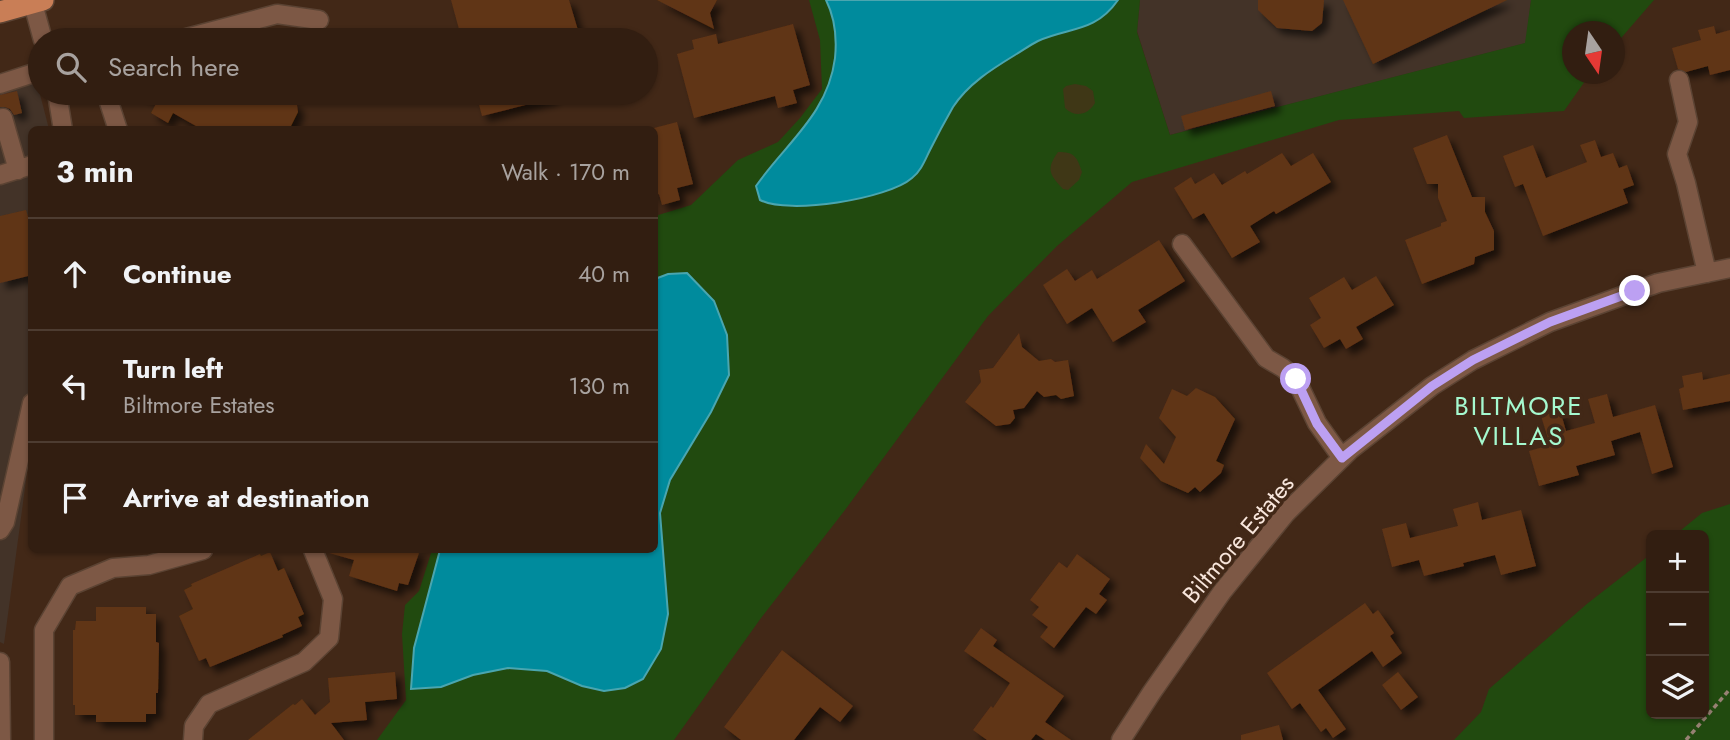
<!DOCTYPE html>
<html lang="en">
<head>
<meta charset="utf-8">
<style>
  :root { --surface:#321e11; --page:#3d2b1f; --text:#f1f3f6; --muted:#a8a29f; --line:#4d3c31 }
  body { margin:0; font-family:Jost,sans-serif; background:var(--page); color:var(--text) }
  .controls { position:absolute; right:21px; bottom:21px; display:grid; overflow:hidden; border-radius:10px; box-shadow:0 2px 5px #0004 }
  .controls button { width:63px; height:63px; display:grid; place-items:center; padding:0; border:0; border-bottom:2px solid var(--line); background:var(--surface); color:var(--text); font:35px sans-serif }
  .compass { position:absolute; left:1562px; top:21px; width:63px; height:63px; border-radius:50%; background:var(--surface); box-shadow:0 2px 5px #0004; rotate:167deg }
  .stop { position:absolute; width:21px; height:21px; margin:-16px; border:5px solid #bca0f2; border-radius:50%; background:#fff }
  .stop.end { background:#bca0f2; border-color:#fff; box-shadow:0 2px 7px #0008 }
  .list { margin:0; padding:0; list-style:none }
  h2 { display:flex; justify-content:space-between; align-items:center; height:91px; margin:0; padding:0 28px; font-size:30px }
  h2 small { font-size:23px; font-weight:400; color:var(--muted) }
  .list li { display:grid; grid-template-columns:46px 1fr auto; gap:21px; align-items:center; box-sizing:border-box; height:112px; padding:0 28px; border-top:2px solid var(--line) }
  .list b { display:block; font-size:26px; white-space:nowrap }
  .list p { margin:0; font-size:23px; white-space:nowrap; color:var(--muted) }
  .list em { font-size:23px; font-style:normal; color:var(--muted) }
  .icon { flex:none; width:38px; height:38px; fill:none; stroke:currentColor; stroke-width:2; stroke-linecap:round; stroke-linejoin:round }
  .map { position:relative; flex:none; width:1730px; height:740px; overflow:hidden }
  .search { position:absolute; background:var(--surface); box-shadow:0 2px 5px #0004; left:28px; top:28px; width:630px; height:77px; display:flex; align-items:center; gap:18px; box-sizing:border-box; padding:0 24px; border-radius:38px; color:var(--muted); font-size:26px }
  .panel { position:absolute; background:var(--surface); box-shadow:0 2px 5px #0004; left:28px; top:126px; width:630px; height:427px; border-radius:10px }
  .map>svg:first-child { display:block }
  .commercial { fill:#433328 }
  .green { fill:#214a0f }
  .sand { fill:#3f3716 }
  .water { fill:#008b9d; stroke:#4aa6b0; stroke-width:2 }
  .building { fill:#603415; filter:url(#shadow) }
  .lines { fill:none; stroke-linecap:round; stroke-linejoin:round }
  .minor-casing { stroke:#5b4333; stroke-width:21 }
  .major-casing { stroke:#5b4333; stroke-width:24 }
  .path { stroke:#978173; stroke-width:3.5; stroke-dasharray:5 3.5; stroke-linecap:butt }
  .minor { stroke:#7d5845; stroke-width:18 }
  .major { stroke:#c97e56; stroke-width:21 }
  .route { stroke:#bca0f2; stroke-width:9 }
  .labels { text-anchor:middle; dominant-baseline:central; stroke-width:7; stroke-linejoin:round; paint-order:stroke }
  .street-label { font-size:24px; fill:#f8e6dc; stroke:#422817 }
  .neighbourhood-label { font-size:26px; letter-spacing:2px; fill:#a5f9cf; stroke:#422817 }
</style>
</head>
<body>
<div class="map">
<svg width="1730" height="740" viewBox="0 0 1730 740">
  <defs>
    <filter id="shadow"><feDropShadow dx="6" dy="6" stdDeviation="3.5" flood-color="#0009"/></filter>
  </defs>
  <rect width="100%" height="100%" fill="#422817"/>
  <!-- commercial -->
  <path class="commercial" d="M 1140,0 L 1531,0 L 1526,43 L 1170,135 L 1137,31 Z
    M 35,75 L 49,129 L 32,130 L 32,436 L 4,644 L 0,642 L 0,85 Z"/>
  <!-- green -->
  <path class="green" d="M 809,0 L 1140,0 L 1137,32 L 1170,135 L 1525,43 L 1531,0 L 1654,0 L 1615,45 L 1614,32 L 1572,32 L 1572,74 L 1590,74 L 1564,111 L 1464,118 L 1459,111 L 1339,120 L 1132,182 L 1057,246 L 988,316 L 845,510 L 761,618 L 674,740 L 377,740 L 406,700 L 402,634 L 405,605 L 419,591 L 432,550 L 654,550 L 655,216 L 691,205 L 738,160 L 778,142 L 800,118 L 822,89 L 820,40 Z
    M 1730,504 L 1730,740 L 1454,740 L 1481,712 L 1489,689 L 1588,603 L 1651,554 L 1651,714 L 1704,714 L 1704,535 L 1675,535 L 1702,513 Z"/>
  <!-- sand -->
  <path class="sand" d="M 1075,84 L 1086,86 L 1093,91 L 1095,103 C 1088,115 1075,118 1065,108 L 1063,89 L 1066,86 Z
    M 1058,152 C 1075,152 1077,157 1082,172 L 1079,180 L 1068,190 L 1063,189 C 1049,174 1046,169 1058,152 Z"/>
  <!-- water -->
  <path class="water" d="M 826,0 L 1118,0 C 1095,33 1069,27 1038,41 C 1030,45 1022,51 1015,55 C 992,69 968,84 953,107 C 945,121 937,136 930,150 C 925,160 921,171 912,178 C 888,199 788,215 760,200 L 756,186 C 786,143 828,114 835,58 C 837,38 835,18 826,0 Z
    M 687,273 L 714,301 L 727,335 L 729,375 L 711,412 L 670,480 L 660,513 L 668,614 L 661,649 L 643,679 L 625,688 L 604,691 L 582,686 L 547,671 L 508,668 L 473,675 L 441,687 L 411,689 L 414,648 L 440,550 L 654,550 L 655,279 L 668,274 Z"/>
  <!-- building -->
  <path class="building" d="M 451,0 L 569,0 L 580,37 L 566,40 L 462,40 Z
    M 657,0 L 717,0 L 710,13 L 714,29 Z
    M 1258,0 L 1324,0 L 1322,23 L 1312,31 L 1277,28 L 1258,10 Z
    M 1343,0 L 1507,0 L 1373,64 Z
    M 793,24 L 810,85 L 793,90 L 797,103 L 778,108 L 775,96 L 694,118 L 677,54 L 694,49 L 692,40 L 716,34 L 718,44 Z
    M 1714,26 L 1716,34 L 1730,30 L 1730,70 L 1710,75 L 1708,66 L 1686,72 L 1678,69 L 1672,48 L 1701,40 L 1698,30 Z
    M 17,91 L 22,113 L 14,115 L 10,109 L 5,107 L 0,107 L 0,95 Z
    M 1271,91 L 1275,106 L 1185,130 L 1181,116 Z
    M 139,93 L 285,93 L 283,97 L 297,105 L 298,112 L 289,130 L 203,130 L 173,113 L 168,123 L 151,113 L 157,102 Z
    M 476,93 L 552,93 L 553,98 L 482,116 Z
    M 677,122 L 693,184 L 677,188 L 680,200 L 662,205 L 659,194 L 654,196 L 654,128 Z
    M 1447,135 L 1472,197 L 1485,197 L 1485,212 L 1494,231 L 1494,250 L 1475,257 L 1474,264 L 1422,284 L 1405,240 L 1441,226 L 1441,223 L 1447,221 L 1438,198 L 1438,184 L 1427,184 L 1413,148 Z
    M 1595,140 L 1601,157 L 1613,153 L 1619,168 L 1627,165 L 1634,185 L 1623,189 L 1628,203 L 1543,236 L 1523,184 L 1515,187 L 1503,156 L 1533,145 L 1546,178 L 1587,162 L 1580,145 Z
    M 1282,153 L 1291,166 L 1313,153 L 1331,182 L 1276,214 L 1274,211 L 1250,226 L 1260,242 L 1232,258 L 1204,213 L 1193,219 L 1174,188 L 1191,177 L 1195,184 L 1214,173 L 1222,185 L 1245,171 L 1247,174 Z
    M 26,210 L 32,230 L 32,275 L 0,283 L 0,216 Z
    M 1159,240 L 1185,281 L 1138,310 L 1146,322 L 1113,342 L 1092,308 L 1067,324 L 1043,285 L 1067,269 L 1075,281 L 1092,270 L 1097,279 Z
    M 1376,276 L 1394,305 L 1356,327 L 1363,339 L 1346,349 L 1340,339 L 1324,348 L 1310,325 L 1321,318 L 1309,298 L 1344,277 L 1352,290 Z
    M 1019,333 L 1022,347 L 1039,361 L 1051,359 L 1055,362 L 1068,360 L 1074,396 L 1061,399 L 1056,395 L 1044,397 L 1037,391 L 1024,408 L 1013,410 L 1015,418 L 1010,424 L 996,426 L 965,402 L 981,382 L 979,370 L 993,368 Z
    M 1702,372 L 1703,380 L 1730,374 L 1730,401 L 1683,410 L 1679,389 L 1684,387 L 1682,376 Z
    M 1196,388 L 1215,397 L 1235,419 L 1216,461 L 1224,465 L 1221,473 L 1200,492 L 1195,487 L 1188,493 L 1161,481 L 1140,458 L 1146,444 L 1164,464 L 1176,437 L 1159,418 L 1172,389 L 1187,396 Z
    M 1607,394 L 1613,417 L 1655,405 L 1673,467 L 1652,474 L 1640,432 L 1611,441 L 1615,455 L 1576,466 L 1579,475 L 1539,486 L 1529,451 L 1550,445 L 1541,416 L 1560,410 L 1566,431 L 1595,423 L 1588,399 Z
    M 1478,502 L 1482,520 L 1521,510 L 1536,566 L 1501,575 L 1495,555 L 1463,563 L 1464,566 L 1424,576 L 1419,560 L 1392,567 L 1382,529 L 1406,523 L 1410,538 L 1458,526 L 1453,509 Z
    M 330,550 L 420,550 L 408,585 L 399,583 L 397,591 L 349,576 L 354,560 L 329,553 Z
    M 270,552 L 278,571 L 284,568 L 304,614 L 298,617 L 302,626 L 282,635 L 283,637 L 210,667 L 206,658 L 199,661 L 179,616 L 193,609 L 184,590 L 192,586 L 191,584 L 260,554 L 261,556 Z
    M 1077,554 L 1110,579 L 1099,594 L 1107,600 L 1096,614 L 1086,607 L 1054,648 L 1040,637 L 1048,627 L 1032,615 L 1039,607 L 1030,600 L 1059,562 L 1067,568 Z
    M 1365,603 L 1373,614 L 1378,610 L 1394,633 L 1390,636 L 1402,653 L 1383,667 L 1372,651 L 1318,690 L 1346,729 L 1333,738 L 1326,728 L 1321,732 L 1300,703 L 1292,709 L 1267,673 Z
    M 96,607 L 146,607 L 146,614 L 156,614 L 156,642 L 159,643 L 158,693 L 156,693 L 156,714 L 146,714 L 146,722 L 96,722 L 96,715 L 75,715 L 75,705 L 73,705 L 73,630 L 75,630 L 76,621 L 96,621 Z
    M 981,628 L 997,640 L 993,646 L 1064,696 L 1045,722 L 1071,740 L 1045,740 L 1036,734 L 1031,740 L 987,740 L 973,730 L 991,706 L 993,708 L 1010,683 L 964,651 Z
    M 782,650 L 853,706 L 840,722 L 820,707 L 794,740 L 741,740 L 724,727 Z
    M 395,672 L 397,699 L 365,702 L 367,720 L 331,723 L 344,740 L 248,740 L 293,704 L 295,705 L 302,699 L 315,715 L 330,702 L 328,678 Z
    M 1398,672 L 1418,697 L 1401,710 L 1382,685 Z
    M 1279,725 L 1283,740 L 1241,740 L 1241,735 Z"/>
  <g class="lines">
    <!-- minor casing -->
    <g class="minor-casing">
      <path id="minor" d="M 32,0 L 43,40
        M 179,40 L 277,14 L 319,20
        M 1679,80 L 1688,122 L 1677,154 L 1686,183 L 1707,273
        M 0,84 L 40,71
        M 57,93 L 63,130
        M 106,93 L 118,130
        M 3,118 L 18,170
        M 0,175 L 32,165
        M 1182,244 L 1266,358 L 1283,368 L 1296,379 L 1317,423 L 1342,458
        M 0,530 L 5,522 L 32,403
        M 0,662 L 1,740
        M 44,740 L 44,630 L 70,586 L 113,568 L 149,565 L 203,550
        M 193,740 L 194,726 L 209,704 L 304,662 L 329,638 L 333,599 L 313,550
        M 1121,740 L 1152,692 L 1222,592 L 1286,513 L 1350,450 L 1432,386 L 1473,360 L 1550,322 L 1658,283 L 1730,268"/>
    </g>
    <!-- major casing -->
    <g class="major-casing">
      <path id="major" d="M 0,12 L 43,0"/>
    </g>
    <!-- path -->
    <path class="path" d="M 1686,740 L 1730,689"/>
    <!-- minor -->
    <use href="#minor" class="minor"/>
    <!-- major -->
    <use href="#major" class="major"/>
  </g>
  <g class="lines">
    <!-- route -->
    <path class="route" d="M 1296,379 L 1317,424 L 1342,458 L 1432,386 L 1473,360 L 1550,322 L 1635,291"/>
  </g>
  <g class="labels">
    <!-- street labels -->
    <g class="street-label">
      <text transform="translate(1238 539) rotate(-50)">Biltmore Estates</text>
    </g>
    <!-- neighbourhood labels -->
    <g class="neighbourhood-label">
      <text x="1519" y="406">BILTMORE<tspan x="1519" dy="30">VILLAS</tspan></text>
    </g>
  </g>
</svg>
<div class="controls">
<button>+</button>
<button>−</button>
<button><svg class="icon" aria-label="layers" viewBox="0 0 24 24"><path d="M12 4l9 5-9 5-9-5zM3 14l9 5 9-5"/></svg></button>
</div>
<svg class="compass" viewBox="-18 -18 36 36"><path d="M0-13l5 13h-10z" fill="#e53935"/><path d="M0 13l5-13h-10z" fill="#a8a29f"/></svg>
<div class="stop" style="left:1296px;top:379px"></div>
<div class="stop end" style="left:1635px;top:291px"></div>
<div class="search"><svg class="icon" aria-label="search" viewBox="0 0 24 24"><circle cx="10" cy="10" r="6"/><path d="M15 15l6 6"/></svg>Search here</div>
<section class="panel">
<h2>3 min<small>Walk · 170 m</small></h2>
<ul class="list">
<li><svg class="icon" aria-label="ahead" viewBox="0 0 24 24"><path d="M12 20V5M6 11l6-6 6 6"/></svg><div><b>Continue</b></div><em>40 m</em></li>
<li><svg class="icon" aria-label="left" viewBox="0 0 24 24"><path d="M17 20v-9H6M10 6l-5 5 5 5"/></svg><div><b>Turn left</b><p>Biltmore Estates</p></div><em>130 m</em></li>
<li><svg class="icon" aria-label="arrive" viewBox="0 0 24 24"><path d="M6 21V4h12l-3 4 3 4H6"/></svg><div><b>Arrive at destination</b></div></li>
</ul>
</section>
</div>
</body>
</html>
